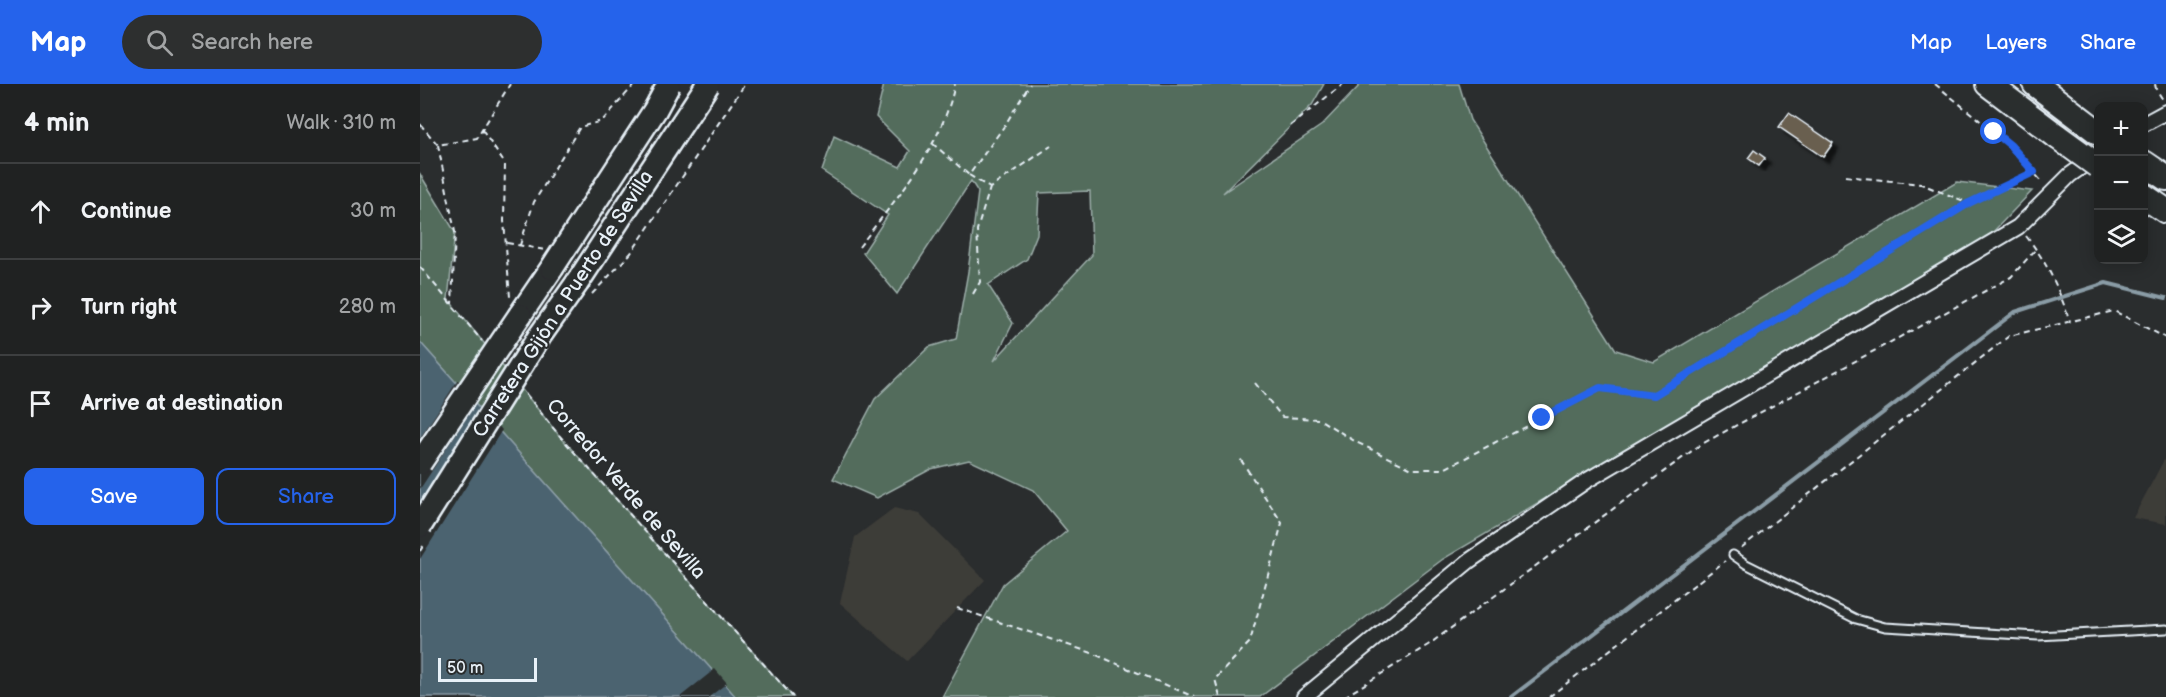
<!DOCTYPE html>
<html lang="en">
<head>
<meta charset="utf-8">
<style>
  :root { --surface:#202222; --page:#2d2f2f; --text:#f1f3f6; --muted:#a2a4a5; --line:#3d3f40; --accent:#2563eb }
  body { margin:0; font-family:"Balsamiq Sans",sans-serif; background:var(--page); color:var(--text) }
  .controls { position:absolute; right:18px; top:18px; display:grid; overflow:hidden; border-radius:12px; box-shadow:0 3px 15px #0003 }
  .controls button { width:54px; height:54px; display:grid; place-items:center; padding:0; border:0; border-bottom:2px solid var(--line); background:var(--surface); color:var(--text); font:30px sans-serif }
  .scale { position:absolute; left:18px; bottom:15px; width:99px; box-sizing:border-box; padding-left:6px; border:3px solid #e8f1f8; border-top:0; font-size:16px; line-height:21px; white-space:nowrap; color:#e8f1f8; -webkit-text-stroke:4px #2a2d2e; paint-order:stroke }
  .stop { position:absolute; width:18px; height:18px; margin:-14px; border:4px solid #2563eb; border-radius:50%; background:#fff }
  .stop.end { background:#2563eb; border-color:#fff; box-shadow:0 2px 6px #0008 }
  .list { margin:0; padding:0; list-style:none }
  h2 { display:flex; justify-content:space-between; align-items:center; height:78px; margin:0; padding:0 24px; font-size:26px }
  h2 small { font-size:20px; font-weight:400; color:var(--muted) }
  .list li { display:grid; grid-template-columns:39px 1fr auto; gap:18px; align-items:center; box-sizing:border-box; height:96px; padding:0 24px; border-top:2px solid var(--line) }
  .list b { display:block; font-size:22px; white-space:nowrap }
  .list em { font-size:20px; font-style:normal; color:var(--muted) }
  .actions { display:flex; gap:12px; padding:18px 24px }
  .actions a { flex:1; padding:14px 0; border:2px solid var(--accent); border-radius:12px; text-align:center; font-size:21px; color:var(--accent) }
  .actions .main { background:var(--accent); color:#fff }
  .icon { flex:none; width:33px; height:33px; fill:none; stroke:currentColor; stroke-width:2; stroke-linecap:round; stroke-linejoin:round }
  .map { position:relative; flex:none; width:1746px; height:613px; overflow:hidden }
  header { display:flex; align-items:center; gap:36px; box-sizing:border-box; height:84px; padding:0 30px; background:var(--accent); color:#fff }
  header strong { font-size:28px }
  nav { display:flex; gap:33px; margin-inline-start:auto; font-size:21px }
  .search { width:420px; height:54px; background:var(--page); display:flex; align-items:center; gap:15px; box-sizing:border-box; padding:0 21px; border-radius:33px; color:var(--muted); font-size:22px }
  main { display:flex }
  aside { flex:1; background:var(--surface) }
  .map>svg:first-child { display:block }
  .built { fill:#3d3c38 }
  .green { fill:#526c5c; stroke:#9daeaa; stroke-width:1.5; fill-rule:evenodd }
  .water { fill:#4c6370; stroke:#8a9ca6; stroke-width:1.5 }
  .pier { fill:#2a2d2e }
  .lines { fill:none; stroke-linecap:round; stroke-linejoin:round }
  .stream { stroke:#8a9ca6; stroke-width:4 }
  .building { fill:#695e50; stroke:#e8f1f8; stroke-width:1.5; filter:url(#shadow) }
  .service-casing { stroke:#e8f1f8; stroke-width:11 }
  .minor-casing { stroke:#e8f1f8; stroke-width:18 }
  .trunk-casing { stroke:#e8f1f8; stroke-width:27 }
  .motorway-casing { stroke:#e8f1f8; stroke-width:28 }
  .path { stroke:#e8f1f8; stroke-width:2; stroke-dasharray:6 4.5; stroke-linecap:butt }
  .service { stroke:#2a2d2e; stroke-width:7 }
  .minor { stroke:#2a2d2e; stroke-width:14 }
  .trunk { stroke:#2a2d2e; stroke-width:22 }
  .motorway { stroke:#2a2d2e; stroke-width:24 }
  .trunk-bridge-casing { stroke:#e8f1f8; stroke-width:27; stroke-linecap:butt }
  .motorway-bridge-casing { stroke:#e8f1f8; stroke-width:28; stroke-linecap:butt }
  .path-bridge { stroke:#e8f1f8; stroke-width:2; stroke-dasharray:6 4.5; stroke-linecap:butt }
  .trunk-bridge { stroke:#2a2d2e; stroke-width:22 }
  .motorway-bridge { stroke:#2a2d2e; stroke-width:24 }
  .route { stroke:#2563eb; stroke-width:8 }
  .labels { text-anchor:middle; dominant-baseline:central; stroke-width:4.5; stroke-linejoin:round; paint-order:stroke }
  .street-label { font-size:20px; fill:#e8f1f8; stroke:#2a2d2e }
</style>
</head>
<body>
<header>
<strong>Map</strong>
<div class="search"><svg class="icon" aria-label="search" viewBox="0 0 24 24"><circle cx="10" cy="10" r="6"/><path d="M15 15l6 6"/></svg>Search here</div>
<nav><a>Map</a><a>Layers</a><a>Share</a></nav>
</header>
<main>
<aside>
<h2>4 min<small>Walk · 310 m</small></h2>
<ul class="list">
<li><svg class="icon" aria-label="ahead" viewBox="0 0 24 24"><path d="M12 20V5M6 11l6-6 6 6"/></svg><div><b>Continue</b></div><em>30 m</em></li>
<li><svg class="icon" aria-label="right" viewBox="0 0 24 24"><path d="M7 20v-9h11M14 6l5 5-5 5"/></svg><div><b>Turn right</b></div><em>280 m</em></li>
<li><svg class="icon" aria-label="arrive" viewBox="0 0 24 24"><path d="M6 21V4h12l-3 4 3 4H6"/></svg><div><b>Arrive at destination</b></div></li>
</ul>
<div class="actions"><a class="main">Save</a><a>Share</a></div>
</aside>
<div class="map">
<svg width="1746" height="613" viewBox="0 0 1746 613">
  <defs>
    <filter id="shadow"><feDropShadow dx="5.5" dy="5.5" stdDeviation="1.5" flood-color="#0009"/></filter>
  </defs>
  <rect width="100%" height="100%" fill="#2a2d2e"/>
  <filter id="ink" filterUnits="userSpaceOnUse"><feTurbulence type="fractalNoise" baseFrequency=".0167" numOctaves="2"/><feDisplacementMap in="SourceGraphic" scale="12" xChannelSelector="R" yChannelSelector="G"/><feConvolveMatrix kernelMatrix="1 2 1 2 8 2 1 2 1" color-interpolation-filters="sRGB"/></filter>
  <g filter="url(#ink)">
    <!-- built -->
    <path class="built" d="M 1746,372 L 1746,440 L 1713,434 Z
      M 474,424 L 499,430 L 565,496 L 487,577 L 420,519 L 435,453 Z"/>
    <!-- green -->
    <path class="green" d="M 464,0 L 904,0 L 892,21 L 803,109 L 902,41 L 941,0 L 1039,0 L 1050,36 L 1196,266 L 1234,278 L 1537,98 L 1612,107 L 1569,152 L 1023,475 L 840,613 L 522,613 L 583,500 L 647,447 L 613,406 L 549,376 L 511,385 L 457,414 L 413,395 L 455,315 L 509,263 L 536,255 L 548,188 L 558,108 L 551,97 L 477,210 L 443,169 L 468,131 L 402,87 L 414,52 L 480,83 L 490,67 L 456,33 ZM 670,107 L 672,171 L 574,277 L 593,239 L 568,201 L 607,175 L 617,150 L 619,109 Z
      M 0,90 L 35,148 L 28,215 L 138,350 L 373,613 L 316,613 L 0,258 Z"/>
    <!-- water -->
    <path class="water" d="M 0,258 L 316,613 L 0,613 Z"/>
    <!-- pier -->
    <path class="pier" d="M 38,296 L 57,318 L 0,405 L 0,354 Z
      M 62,323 L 82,346 L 0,475 L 0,421 Z
      M 295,585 L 307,599 L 289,613 L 260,613 Z"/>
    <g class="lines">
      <!-- stream -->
      <path class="stream" d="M 1091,613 L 1595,228 L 1686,199 L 1746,214"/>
    </g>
    <!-- building -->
    <path class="building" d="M 1369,29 L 1413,59 L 1403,73 L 1359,43 Z
      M 1334,66 L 1345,74 L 1339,82 L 1328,74 Z"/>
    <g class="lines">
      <!-- service casing -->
      <g class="service-casing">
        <path id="service" d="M 1313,471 L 1326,480 L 1436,535 L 1465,543 L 1618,552 L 1746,545"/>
      </g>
      <!-- minor casing -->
      <g class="minor-casing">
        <path id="minor" d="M 1724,40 L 1746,28
          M 884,613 L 1049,477 L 1166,397 L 1598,143 L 1650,91 L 1674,74"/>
      </g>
      <!-- trunk casing -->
      <g class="trunk-casing">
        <path id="trunk" d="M 100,231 L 132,184
          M 119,253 L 157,199"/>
      </g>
      <!-- motorway casing -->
      <g class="motorway-casing">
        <path id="motorway" d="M 1568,0 L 1638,53
          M 1615,0 L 1678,48
          M 1724,79 L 1746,94
          M 1724,112 L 1746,127"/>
      </g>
      <!-- path -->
      <path class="path" d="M 1515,0 L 1590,61 L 1623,99
        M 1735,0 L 1736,5 L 1743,16
        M 0,40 L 18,61 L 57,54 L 90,0
        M 870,42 L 923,0
        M 62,46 L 85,80 L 84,137 L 90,213
        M 512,59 L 549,91 L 585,41 L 610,0
        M 18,61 L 35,148 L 32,220
        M 549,91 L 570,104 L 631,62
        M 1425,92 L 1501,100 L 1549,119
        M 1606,152 C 1629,181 1637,202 1650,237
        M 87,159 L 125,166
        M 100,161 L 114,118 L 160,43 L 182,37 L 215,0
        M 439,163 C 477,113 522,63 535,0
        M 0,183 L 62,257
        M 172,210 L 211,169 L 325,0
        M 553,210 L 560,198 L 557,146 L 570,104
        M 835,299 L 862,333 L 899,335 L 936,358 L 992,385 L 1024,385 L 1180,304 L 1234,311 L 1555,115 L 1613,88
        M 106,310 L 138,350 L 373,613
        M 1321,464 L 1589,252 L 1694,227 L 1746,254
        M 537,524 L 672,569 L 774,613
        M 800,613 L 795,595 L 830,558 L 862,439 L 819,373
        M 924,613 L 1008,561 L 1280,361 L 1591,193 L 1616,165
        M 1129,613 L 1305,477"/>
      <!-- service -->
      <use href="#service" class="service"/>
      <!-- minor -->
      <use href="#minor" class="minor"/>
      <!-- trunk -->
      <use href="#trunk" class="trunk"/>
      <!-- motorway -->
      <use href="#motorway" class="motorway"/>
      <!-- trunk-bridge casing -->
      <g class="trunk-bridge-casing">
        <path id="trunk-bridge" d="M 132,184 L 235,26 L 249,0
          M 157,199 L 288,0
          M 0,379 L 100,231
          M 0,442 L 119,253"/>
      </g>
      <!-- motorway-bridge casing -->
      <g class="motorway-bridge-casing">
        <path id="motorway-bridge" d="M 1638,53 L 1678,82"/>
      </g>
      <!-- path-bridge -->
      <path class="path-bridge" d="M 0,467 L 5,459"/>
      <!-- trunk-bridge -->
      <use href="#trunk-bridge" class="trunk-bridge"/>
      <!-- motorway-bridge -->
      <use href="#motorway-bridge" class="motorway-bridge"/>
    </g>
  </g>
  <g class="lines" filter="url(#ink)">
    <!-- route -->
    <path class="route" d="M 1122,334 L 1180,304 L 1234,311 L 1549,119 L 1614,88 L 1590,61 L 1574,48"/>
  </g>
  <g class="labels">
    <!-- street labels -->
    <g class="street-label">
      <text transform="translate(143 220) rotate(-57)">Carretera Gijón a Puerto de Sevilla</text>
      <text transform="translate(206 405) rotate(49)">Corredor Verde de Sevilla</text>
    </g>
  </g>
</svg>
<div class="controls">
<button>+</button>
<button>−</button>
<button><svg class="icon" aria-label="layers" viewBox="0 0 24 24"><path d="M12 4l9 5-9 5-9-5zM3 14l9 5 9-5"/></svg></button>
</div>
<div class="scale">50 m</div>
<div class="stop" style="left:1574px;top:48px"></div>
<div class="stop end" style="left:1122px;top:334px"></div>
</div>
</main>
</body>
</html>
